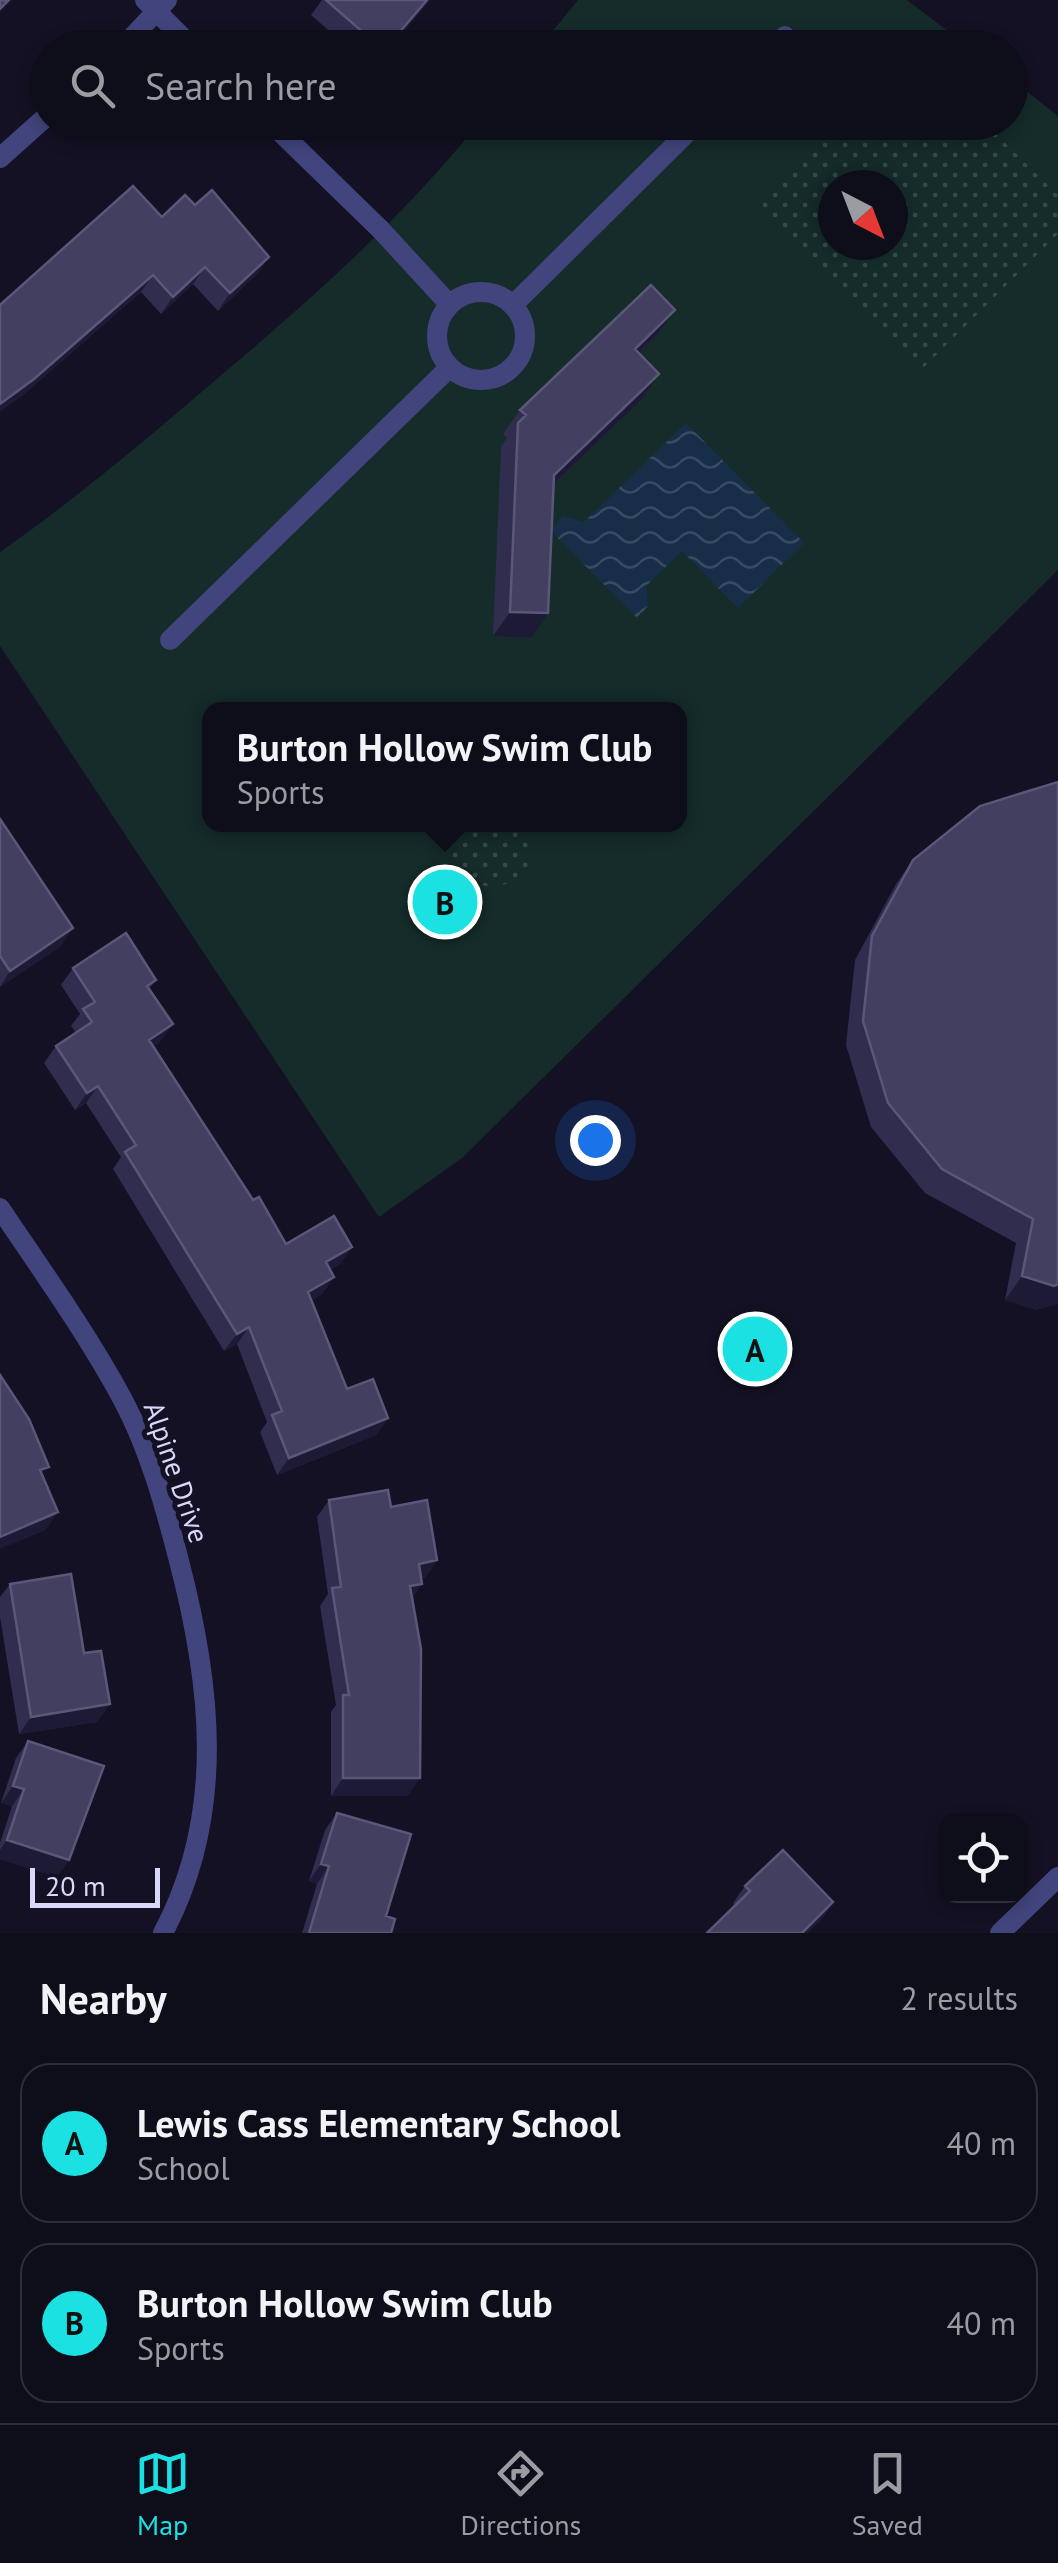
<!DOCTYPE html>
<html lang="en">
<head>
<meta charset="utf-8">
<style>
  :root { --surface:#0e0d1a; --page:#171623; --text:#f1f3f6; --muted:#9b9ca2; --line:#2e2d39; --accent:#1ce1e3 }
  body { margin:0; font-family:"PT Sans",sans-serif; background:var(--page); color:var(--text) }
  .controls { position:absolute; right:30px; bottom:30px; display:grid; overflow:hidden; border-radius:20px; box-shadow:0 5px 15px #0003 }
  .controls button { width:90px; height:90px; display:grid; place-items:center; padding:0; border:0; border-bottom:2px solid var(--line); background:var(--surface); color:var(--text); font:50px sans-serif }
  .compass { position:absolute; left:818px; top:170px; width:90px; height:90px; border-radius:50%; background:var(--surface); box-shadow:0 5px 15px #0003; rotate:138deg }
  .scale { position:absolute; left:30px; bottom:25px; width:130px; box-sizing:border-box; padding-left:10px; border:5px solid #d9d8fa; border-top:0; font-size:28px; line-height:35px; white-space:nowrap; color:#d9d8fa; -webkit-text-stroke:8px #131123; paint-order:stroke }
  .you { position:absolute; left:595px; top:1140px; width:35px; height:35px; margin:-25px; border:8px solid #fff; border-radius:50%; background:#1a73e8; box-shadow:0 0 0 15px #1a73e833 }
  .badge { display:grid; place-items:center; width:65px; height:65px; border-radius:50%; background:var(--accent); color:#111; font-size:32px; font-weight:700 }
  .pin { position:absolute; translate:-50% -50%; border:5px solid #fff; box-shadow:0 2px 10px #0006 }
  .popup { position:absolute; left:202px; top:702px; width:485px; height:130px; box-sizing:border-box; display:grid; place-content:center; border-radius:20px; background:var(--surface); filter:drop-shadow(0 2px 8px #0005); font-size:32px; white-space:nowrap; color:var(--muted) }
  .popup b { font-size:38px; color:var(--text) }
  .popup::after { content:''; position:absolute; left:50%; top:100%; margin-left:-20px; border:20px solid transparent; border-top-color:var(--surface) }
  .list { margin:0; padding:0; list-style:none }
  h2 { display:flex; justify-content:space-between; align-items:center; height:130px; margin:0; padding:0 40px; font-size:42px }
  h2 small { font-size:32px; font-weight:400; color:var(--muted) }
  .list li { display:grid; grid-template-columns:65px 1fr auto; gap:30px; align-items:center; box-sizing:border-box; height:160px; margin:0 20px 20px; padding:0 20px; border:2px solid var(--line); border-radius:30px }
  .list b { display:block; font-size:38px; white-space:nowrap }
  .list p { margin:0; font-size:32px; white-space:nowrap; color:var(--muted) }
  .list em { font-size:32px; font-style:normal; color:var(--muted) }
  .icon { flex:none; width:55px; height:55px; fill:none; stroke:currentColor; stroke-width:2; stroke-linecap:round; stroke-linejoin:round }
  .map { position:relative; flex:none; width:1058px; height:1933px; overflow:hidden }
  .search { position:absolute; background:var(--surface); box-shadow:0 5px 15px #0003; left:30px; right:30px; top:30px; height:110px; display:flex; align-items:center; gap:25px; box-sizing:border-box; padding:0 35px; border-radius:55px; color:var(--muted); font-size:38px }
  .sheet { height:490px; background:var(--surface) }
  nav { display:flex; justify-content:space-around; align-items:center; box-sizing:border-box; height:140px; border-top:2px solid var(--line); background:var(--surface); font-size:28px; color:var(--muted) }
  nav a { display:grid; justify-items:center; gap:5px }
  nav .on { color:var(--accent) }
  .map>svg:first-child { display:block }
  .grass { fill:#152c2a; fill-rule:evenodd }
  .park { fill:url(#park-dots); fill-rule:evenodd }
  .water { fill:url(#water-waves) }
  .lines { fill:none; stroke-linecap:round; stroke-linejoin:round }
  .service { stroke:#42457d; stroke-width:20 }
  .minor { stroke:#42457d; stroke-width:20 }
  .wall { fill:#302d4f }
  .shaded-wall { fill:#1d1a36 }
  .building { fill:#423f61; stroke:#5a5779; stroke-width:2.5 }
  .labels { text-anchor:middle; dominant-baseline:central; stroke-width:10; stroke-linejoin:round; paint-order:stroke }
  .street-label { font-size:28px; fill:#d9d8fa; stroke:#131123 }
</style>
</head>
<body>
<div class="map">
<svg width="1058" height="1933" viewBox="0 0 1058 1933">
  <defs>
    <pattern id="park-dots" width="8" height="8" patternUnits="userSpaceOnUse" patternTransform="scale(2.5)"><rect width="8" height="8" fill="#152c2a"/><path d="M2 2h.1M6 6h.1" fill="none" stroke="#364a4a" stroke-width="1.8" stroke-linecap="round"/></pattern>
    <pattern id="water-waves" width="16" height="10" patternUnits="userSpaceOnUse" patternTransform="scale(2.5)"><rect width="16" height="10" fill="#162e48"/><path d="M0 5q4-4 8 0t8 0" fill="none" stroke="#374c63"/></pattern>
  </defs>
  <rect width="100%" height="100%" fill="#131123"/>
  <!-- grass -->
  <path class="grass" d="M 578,0 L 907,0 L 969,47 L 539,48 Z
    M 1011,79 L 1058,116 L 1058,570 L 462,1158 L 379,1217 L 0,646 L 0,552 C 77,498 148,438 219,377 C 315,296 400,220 479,123 L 1010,122 ZM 833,185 L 893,185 L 893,245 L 833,245 ZM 210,710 L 680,710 L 680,824 L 210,824 Z"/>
  <!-- park -->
  <path class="park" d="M 832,123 L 985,123 L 1058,195 L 1058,234 L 923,368 L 755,199 ZM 893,185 L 893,245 L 833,245 L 833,185 Z
    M 453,825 L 512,825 L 532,848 L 532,874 C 489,894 470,890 439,855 Z"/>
  <!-- water -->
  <path class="water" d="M 686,423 L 804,543 L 738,608 L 682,551 L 646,586 L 648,606 L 637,618 L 549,529 L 563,516 L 584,522 Z"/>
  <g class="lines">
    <!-- service -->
    <path class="service" d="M 774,48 L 785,36
      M 381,230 L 449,304
      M437 336a44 44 0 1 1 88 0a44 44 0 1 1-88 0Z
      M 513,305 L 698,122
      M 170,640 L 449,368"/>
    <!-- minor -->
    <path class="minor" d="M 145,0 L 193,48
      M 122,48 L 167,0
      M 270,122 L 381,230
      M 0,158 L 48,115
      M 0,1208 C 42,1271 87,1333 123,1400 C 149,1449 164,1503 178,1557 C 211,1682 227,1813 163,1933
      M 1000,1933 L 1058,1877"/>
  </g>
  <!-- wall -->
  <path class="wall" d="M 322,0 L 430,0 L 389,48 L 349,48 L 311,15 Z
    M 195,205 L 269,257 L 257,274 L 218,311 L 193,284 L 161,314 L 141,292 L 22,396 L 162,217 Z
    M 675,310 L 658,334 L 639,353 L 659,374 L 642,399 L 554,484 L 531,638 L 493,636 L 501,447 L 507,438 L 503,434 L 520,410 Z
    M 1058,782 L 1037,1310 L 1005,1300 L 1016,1243 L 925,1193 L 871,1127 L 846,1045 L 855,960 L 896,884 L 913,860 Z
    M 0,819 L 61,946 L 0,987 Z
    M 73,968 L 156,980 L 149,989 L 160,1042 L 154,1046 L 253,1200 L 286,1244 L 352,1247 L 340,1264 L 330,1270 L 334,1277 L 322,1294 L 312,1300 L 347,1389 L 388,1418 L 376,1435 L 277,1475 L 260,1432 L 267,1422 L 237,1344 L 224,1351 L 113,1169 L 121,1157 L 86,1103 L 75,1110 L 44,1063 L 56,1046 L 76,1033 L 71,1026 L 80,1014 L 61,985 Z
    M 329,1500 L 391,1507 L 437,1560 L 425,1578 L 421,1578 L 422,1584 L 412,1598 L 408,1796 L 331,1796 L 331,1712 L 336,1705 L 320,1606 L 328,1594 L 317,1517 Z
    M 10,1584 L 84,1653 L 110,1704 L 97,1722 L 19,1734 L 0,1617 L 0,1597 Z
    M 28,1741 L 69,1860 L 57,1877 L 0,1859 L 0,1843 L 12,1806 L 1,1803 L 16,1758 Z
    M 337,1813 L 386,1916 L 391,1933 L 302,1933 L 317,1884 L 309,1881 L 325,1830 Z
    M 745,1886 L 833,1902 L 821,1920 L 807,1933 L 707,1933 L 735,1906 L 733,1903 Z"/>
  <!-- shaded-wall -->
  <path class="shaded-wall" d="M 427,0 L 430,0 L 389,48 L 386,48 Z
    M 269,257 L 257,274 L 218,311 L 230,293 Z
    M 205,267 L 193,284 L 161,314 L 173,297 Z
    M 153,275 L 141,292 L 22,396 L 0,412 L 0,404 Z
    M 675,310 L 658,334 L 618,374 L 635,349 Z
    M 659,374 L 642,399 L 537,500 L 554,475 Z
    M 510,612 L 548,613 L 531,638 L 493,636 Z
    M 73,928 L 61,946 L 0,987 L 10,971 Z
    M 173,1024 L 160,1042 L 137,1057 L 149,1040 Z
    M 98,1086 L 86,1103 L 75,1110 L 87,1093 Z
    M 352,1247 L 340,1264 L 314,1279 L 326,1262 Z
    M 1022,1276 L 1058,1284 L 1058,1304 L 1037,1310 L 1005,1300 Z
    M 334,1277 L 322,1294 L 296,1309 L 308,1292 Z
    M 249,1327 L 237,1344 L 224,1351 L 237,1334 Z
    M 388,1418 L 376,1435 L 277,1475 L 289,1458 Z
    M 58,1512 L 46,1530 L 0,1549 L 0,1537 Z
    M 437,1560 L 425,1578 L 407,1581 L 419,1564 Z
    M 422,1584 L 410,1601 L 410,1586 Z
    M 110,1704 L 97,1722 L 19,1734 L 31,1717 Z
    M 343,1778 L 420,1778 L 408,1796 L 331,1796 Z
    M 13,1786 L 24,1789 L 12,1806 L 1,1803 Z
    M 7,1840 L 69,1860 L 57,1877 L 0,1859 L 0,1850 Z
    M 321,1864 L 329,1866 L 317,1884 L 309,1881 Z
    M 833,1902 L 821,1920 L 807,1933 L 802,1933 Z"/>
  <!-- building -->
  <path class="building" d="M 0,0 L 8,1 L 0,9 Z
    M 326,0 L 427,0 L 386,48 L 381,48 Z
    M 133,186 L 162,217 L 185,195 L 195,205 L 212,190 L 269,257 L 230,293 L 205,267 L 173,297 L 153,275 L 34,379 L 0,404 L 0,305 Z
    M 651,285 L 675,310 L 635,349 L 659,374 L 554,475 L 548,613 L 510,612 L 518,423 L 526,415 L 520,410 Z
    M 1058,782 L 1058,1284 L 1054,1286 L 1022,1276 L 1033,1219 L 942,1169 L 888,1103 L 863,1021 L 872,936 L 913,860 L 980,806 Z
    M 0,819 L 73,928 L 10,971 L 0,956 Z
    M 126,933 L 156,980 L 147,986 L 173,1024 L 149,1040 L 253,1200 L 259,1197 L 286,1244 L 334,1216 L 352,1247 L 326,1262 L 334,1277 L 308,1292 L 347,1389 L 373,1379 L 388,1418 L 289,1458 L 272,1415 L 282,1411 L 249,1327 L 237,1334 L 125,1152 L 136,1145 L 98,1086 L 87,1093 L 56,1046 L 92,1022 L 83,1009 L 95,1002 L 73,968 Z
    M 0,1375 L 29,1419 L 49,1467 L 40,1470 L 58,1512 L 0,1537 Z
    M 388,1490 L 391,1507 L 427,1500 L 437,1560 L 419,1564 L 422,1584 L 410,1586 L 421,1649 L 420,1778 L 343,1778 L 343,1695 L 349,1695 L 332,1588 L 341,1587 L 329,1500 Z
    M 71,1574 L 84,1653 L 101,1651 L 110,1704 L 31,1717 L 10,1584 Z
    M 28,1741 L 104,1766 L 69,1860 L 7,1840 L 24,1789 L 13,1786 Z
    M 337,1813 L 411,1834 L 386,1916 L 395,1919 L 391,1933 L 309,1933 L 329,1866 L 321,1864 Z
    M 783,1850 L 833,1902 L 802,1933 L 707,1933 L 750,1891 L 745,1886 Z"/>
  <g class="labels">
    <!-- street labels -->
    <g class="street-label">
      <text transform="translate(177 1472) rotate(71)">Alpine Drive</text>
    </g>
  </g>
</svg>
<div class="controls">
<button><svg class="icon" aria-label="locate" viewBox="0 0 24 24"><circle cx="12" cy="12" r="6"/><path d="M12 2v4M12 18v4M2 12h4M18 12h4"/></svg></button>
</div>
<svg class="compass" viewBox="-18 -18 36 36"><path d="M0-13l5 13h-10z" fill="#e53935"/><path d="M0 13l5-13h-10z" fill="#9b9ca2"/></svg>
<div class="scale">20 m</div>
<div class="you"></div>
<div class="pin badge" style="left:755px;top:1349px">A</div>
<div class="pin badge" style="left:445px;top:902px">B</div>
<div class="popup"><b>Burton Hollow Swim Club</b>Sports</div>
<div class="search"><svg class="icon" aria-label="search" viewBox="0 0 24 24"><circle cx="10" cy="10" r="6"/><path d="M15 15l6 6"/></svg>Search here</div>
</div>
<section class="sheet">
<h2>Nearby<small>2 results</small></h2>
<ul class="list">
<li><span class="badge">A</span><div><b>Lewis Cass Elementary School</b><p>School</p></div><em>40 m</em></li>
<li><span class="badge">B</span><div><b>Burton Hollow Swim Club</b><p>Sports</p></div><em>40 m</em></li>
</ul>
</section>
<nav>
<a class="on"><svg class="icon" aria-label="map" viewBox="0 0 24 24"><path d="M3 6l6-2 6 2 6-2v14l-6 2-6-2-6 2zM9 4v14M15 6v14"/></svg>Map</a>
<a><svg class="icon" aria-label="directions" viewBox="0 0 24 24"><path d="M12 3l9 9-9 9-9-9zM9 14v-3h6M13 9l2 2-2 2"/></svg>Directions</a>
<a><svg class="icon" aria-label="saved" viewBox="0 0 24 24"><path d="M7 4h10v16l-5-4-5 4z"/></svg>Saved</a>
</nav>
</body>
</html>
